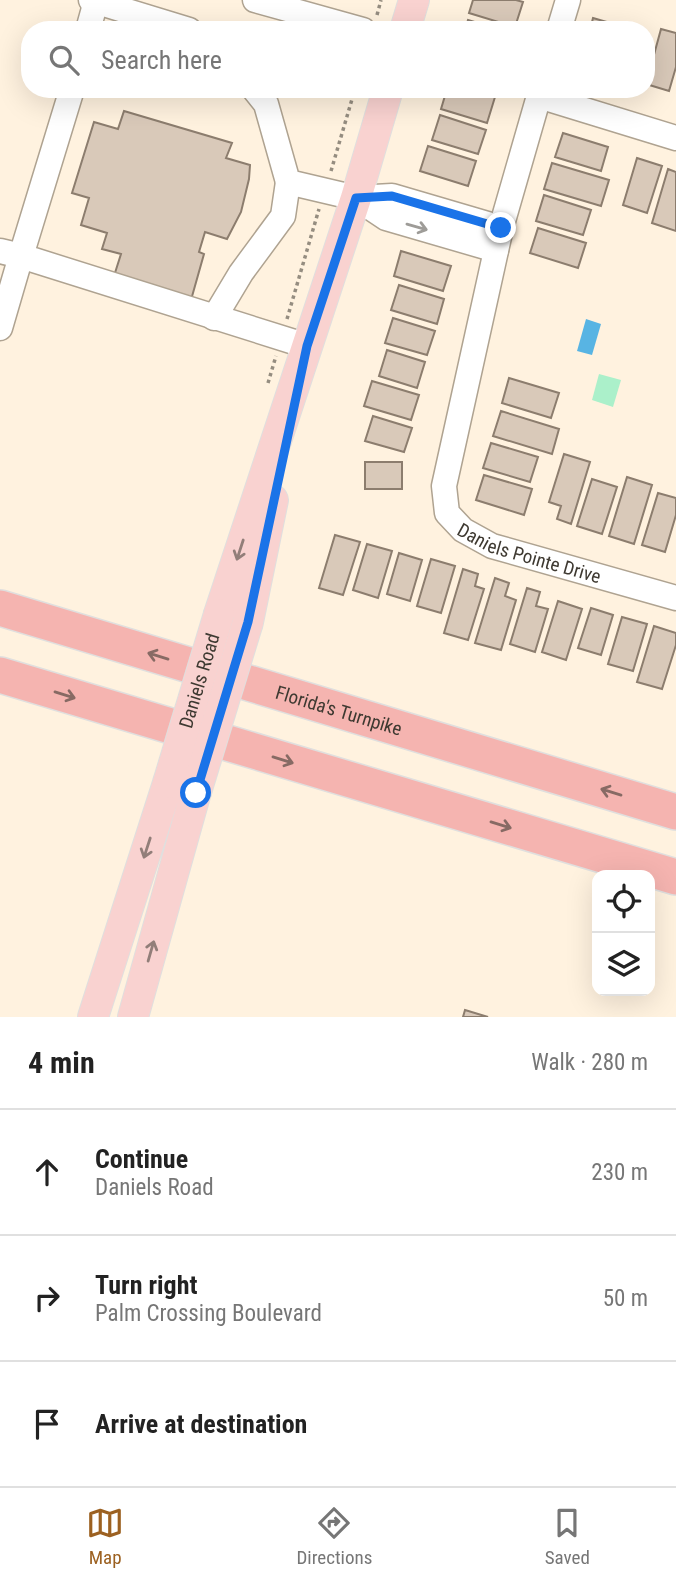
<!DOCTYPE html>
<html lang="en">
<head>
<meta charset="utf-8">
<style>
  :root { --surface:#fff; --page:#f6f6f6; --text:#222; --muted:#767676; --line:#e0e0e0; --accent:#9c6121 }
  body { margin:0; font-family:"Roboto Condensed",sans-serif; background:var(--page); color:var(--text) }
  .controls { position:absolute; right:21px; bottom:21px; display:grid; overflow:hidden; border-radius:14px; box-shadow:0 7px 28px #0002 }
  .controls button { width:63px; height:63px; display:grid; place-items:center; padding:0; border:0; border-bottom:2px solid var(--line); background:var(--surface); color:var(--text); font:35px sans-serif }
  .stop { position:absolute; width:21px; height:21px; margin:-16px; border:5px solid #1a73e8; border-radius:50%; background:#fff }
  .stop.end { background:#1a73e8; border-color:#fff; box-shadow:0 2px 7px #0008 }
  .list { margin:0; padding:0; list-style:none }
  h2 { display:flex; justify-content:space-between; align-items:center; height:91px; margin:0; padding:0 28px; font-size:30px }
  h2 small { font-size:23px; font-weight:400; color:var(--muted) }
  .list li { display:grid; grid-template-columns:46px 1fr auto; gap:21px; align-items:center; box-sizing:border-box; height:126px; padding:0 28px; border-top:2px solid var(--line) }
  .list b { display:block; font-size:26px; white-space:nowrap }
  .list p { margin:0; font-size:23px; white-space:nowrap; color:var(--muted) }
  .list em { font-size:23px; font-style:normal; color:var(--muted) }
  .icon { flex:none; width:38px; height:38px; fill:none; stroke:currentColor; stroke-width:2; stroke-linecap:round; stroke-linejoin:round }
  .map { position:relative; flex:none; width:676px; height:1017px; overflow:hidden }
  .search { position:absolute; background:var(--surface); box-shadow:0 7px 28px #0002; left:21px; right:21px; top:21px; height:77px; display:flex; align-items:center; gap:18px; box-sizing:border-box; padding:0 24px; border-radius:28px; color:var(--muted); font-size:26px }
  .sheet { height:469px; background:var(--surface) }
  nav { display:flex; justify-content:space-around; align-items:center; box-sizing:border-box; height:98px; border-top:2px solid var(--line); background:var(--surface); font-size:19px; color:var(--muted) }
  nav a { display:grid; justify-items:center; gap:4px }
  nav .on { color:var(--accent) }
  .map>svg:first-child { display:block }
  .green { fill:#abf0ca }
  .water { fill:#58b4e3 }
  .building { fill:#d9c9b9; stroke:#8c7d6e; stroke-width:2 }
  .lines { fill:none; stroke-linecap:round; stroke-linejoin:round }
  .minor-casing { stroke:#afa391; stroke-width:27 }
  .major-casing { stroke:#e0dfde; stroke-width:32 }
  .highway-casing { stroke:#e0dfde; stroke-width:38 }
  .path { stroke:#958d80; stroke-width:3.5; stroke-dasharray:3.5 3.5; stroke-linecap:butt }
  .minor { stroke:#fff; stroke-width:24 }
  .major { stroke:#f9d2d0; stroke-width:30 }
  .highway { stroke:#f5b4b0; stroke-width:35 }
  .major-bridge-casing { stroke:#e0dfde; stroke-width:32; stroke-linecap:butt }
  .major-bridge { stroke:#f9d2d0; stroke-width:30 }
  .oneway { stroke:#9e9c98 }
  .oneway2 { stroke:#927e79 }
  .oneway3 { stroke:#876a64 }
  .route { stroke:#1a73e8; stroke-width:9 }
  .labels { text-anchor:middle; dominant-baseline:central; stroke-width:5; stroke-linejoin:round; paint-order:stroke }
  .street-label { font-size:19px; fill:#3e3931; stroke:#fff }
</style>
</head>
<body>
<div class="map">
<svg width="676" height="1017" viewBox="0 0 676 1017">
  <rect width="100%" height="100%" fill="#fff2df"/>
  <!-- green -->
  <path class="green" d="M 599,374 L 621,380 L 613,407 L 592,400 Z"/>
  <!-- water -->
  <path class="water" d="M 586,319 L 601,324 L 592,355 L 577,351 Z"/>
  <!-- building -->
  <path class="building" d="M 473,0 L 516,0 L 523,2 L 515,27 L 469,13 Z
    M 593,18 L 617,25 L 616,30 L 590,30 Z
    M 468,20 L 501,30 L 465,30 Z
    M 661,29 L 676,33 L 676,67 L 669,91 L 646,84 Z
    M 447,89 L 469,89 L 495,97 L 487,123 L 441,109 Z
    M 124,111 L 232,143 L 226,158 L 250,165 L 249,179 L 241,212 L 227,239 L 205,232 L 199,252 L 204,254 L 191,300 L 114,276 L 121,254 L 102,249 L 107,233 L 81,225 L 89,198 L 72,193 L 94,122 L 118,129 Z
    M 440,115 L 486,130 L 478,154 L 432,140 Z
    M 563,133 L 608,147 L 601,171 L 555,157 Z
    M 428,146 L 476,161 L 468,186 L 420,171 Z
    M 637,158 L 662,166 L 647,213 L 623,205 Z
    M 552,163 L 609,180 L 601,206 L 544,189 Z
    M 668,169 L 676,172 L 676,231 L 652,223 Z
    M 544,195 L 591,210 L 583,235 L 536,221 Z
    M 538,228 L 586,243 L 578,268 L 530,253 Z
    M 401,251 L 451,266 L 443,291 L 394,276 Z
    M 399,285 L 444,299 L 437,324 L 391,310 Z
    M 393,318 L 435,331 L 427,355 L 385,343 Z
    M 387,350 L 425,362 L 417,388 L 379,376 Z
    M 509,378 L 559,393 L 551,418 L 502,403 Z
    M 372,381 L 419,395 L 411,420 L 364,406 Z
    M 501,411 L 559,429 L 552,454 L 493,436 Z
    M 373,416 L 412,428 L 404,452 L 365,441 Z
    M 491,443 L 538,457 L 530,482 L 483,468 Z
    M 564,454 L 590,462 L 571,524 L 557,519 L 561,506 L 549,502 Z
    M 365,462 L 402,462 L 402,489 L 365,489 Z
    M 484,475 L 532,489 L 524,515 L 476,500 Z
    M 627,477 L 652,485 L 634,544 L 609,536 Z
    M 592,479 L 617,487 L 602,534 L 577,526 Z
    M 658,493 L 676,498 L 676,515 L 665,552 L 642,545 Z
    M 335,535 L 360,542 L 343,595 L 319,588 Z
    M 367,544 L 392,551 L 378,598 L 353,590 Z
    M 399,553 L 422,560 L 410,601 L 387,594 Z
    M 431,559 L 455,566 L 441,613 L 417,606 Z
    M 463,569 L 478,574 L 475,586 L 484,589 L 468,640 L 444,633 Z
    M 495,578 L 509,583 L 505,596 L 516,600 L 501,650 L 475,643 Z
    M 527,588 L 540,592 L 536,606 L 548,609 L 535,652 L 510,644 Z
    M 558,601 L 582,609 L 566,660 L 542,652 Z
    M 591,608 L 613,615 L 601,655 L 578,648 Z
    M 622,617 L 647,624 L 633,671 L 608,664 Z
    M 654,626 L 676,633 L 676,645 L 662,689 L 637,682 Z
    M 465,1010 L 488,1017 L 463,1017 Z"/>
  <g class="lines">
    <!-- minor casing -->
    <g class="minor-casing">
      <g id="minor">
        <path d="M 91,0 L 189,30"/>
        <path d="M 255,0 L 363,30"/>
        <path d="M 88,30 L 96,1"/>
        <path d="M 559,30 L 568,0"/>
        <path d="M 72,89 L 21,256 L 307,346"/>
        <path d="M 254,89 L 266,104 L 288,182 L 356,198 L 392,196 L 501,228"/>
        <path id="s1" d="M 541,89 L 501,228 L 444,486 L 447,513 L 463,530 L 492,546 L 676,598"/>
        <path d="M 539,96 L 676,138"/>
        <path d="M 356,198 L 386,218 L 496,250"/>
        <path d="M 0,251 L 21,256 L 0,328"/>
        <path d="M 214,318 L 241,273 L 283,216 L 288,182"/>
      </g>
    </g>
    <!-- major casing -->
    <g class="major-casing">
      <path id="major" d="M 405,30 L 414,0
        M 219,614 L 356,198 L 388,89
        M 248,622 L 273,500
        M 93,1017 L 168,783
        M 133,1017 L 196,792"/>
    </g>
    <!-- highway casing -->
    <g class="highway-casing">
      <g id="highway">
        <path id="s2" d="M 0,608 L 676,812"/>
        <path d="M 0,675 L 676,877"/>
      </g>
    </g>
    <!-- path -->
    <path class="path" d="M 377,15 L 381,0
      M 331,171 L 355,89
      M 287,319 L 319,209
      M 268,383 L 276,356"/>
    <!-- minor -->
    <use href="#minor" class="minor"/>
    <!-- major -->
    <use href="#major" class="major"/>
    <!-- highway -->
    <use href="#highway" class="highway"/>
    <!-- major-bridge casing -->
    <g class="major-bridge-casing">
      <g id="major-bridge">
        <path id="s3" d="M 168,783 L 219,614"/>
        <path d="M 196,792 L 248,622"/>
      </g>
    </g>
    <!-- major-bridge -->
    <use href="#major-bridge" class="major-bridge"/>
  </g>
  <!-- one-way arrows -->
  <defs><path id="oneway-shaft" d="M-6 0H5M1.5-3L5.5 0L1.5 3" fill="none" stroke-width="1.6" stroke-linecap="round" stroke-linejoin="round" transform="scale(1.75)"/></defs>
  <use class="oneway" href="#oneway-shaft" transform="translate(417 227) rotate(16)"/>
  <g class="oneway2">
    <use href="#oneway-shaft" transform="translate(240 550) rotate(108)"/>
    <use href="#oneway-shaft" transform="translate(147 848) rotate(108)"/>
    <use href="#oneway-shaft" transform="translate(151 951) rotate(-74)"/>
  </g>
  <g class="oneway3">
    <use href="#oneway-shaft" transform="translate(158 656) rotate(-163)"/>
    <use href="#oneway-shaft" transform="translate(65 695) rotate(17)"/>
    <use href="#oneway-shaft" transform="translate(283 760) rotate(17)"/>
    <use href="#oneway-shaft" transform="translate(611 792) rotate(-163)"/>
    <use href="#oneway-shaft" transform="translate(501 825) rotate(17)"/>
  </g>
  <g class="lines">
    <!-- route -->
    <path class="route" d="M 196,793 L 248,622 L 307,346 L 356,198 L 392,196 L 501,228"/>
  </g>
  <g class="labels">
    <!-- street labels -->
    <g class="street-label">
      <text stroke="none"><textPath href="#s1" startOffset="530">Daniels Pointe Drive</textPath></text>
      <text stroke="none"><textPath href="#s3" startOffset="107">Daniels Road</textPath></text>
      <text stroke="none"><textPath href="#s2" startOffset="354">Florida's Turnpike</textPath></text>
    </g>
  </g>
</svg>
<div class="controls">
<button><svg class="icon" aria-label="locate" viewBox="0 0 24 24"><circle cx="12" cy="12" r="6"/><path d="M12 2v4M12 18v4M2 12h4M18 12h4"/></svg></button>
<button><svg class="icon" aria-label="layers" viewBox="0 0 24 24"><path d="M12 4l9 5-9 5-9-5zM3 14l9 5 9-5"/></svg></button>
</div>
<div class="stop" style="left:196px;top:793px"></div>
<div class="stop end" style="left:501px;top:228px"></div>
<div class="search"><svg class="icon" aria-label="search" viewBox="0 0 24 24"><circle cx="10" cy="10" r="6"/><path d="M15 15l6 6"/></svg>Search here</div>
</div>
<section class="sheet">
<h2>4 min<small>Walk · 280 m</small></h2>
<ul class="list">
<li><svg class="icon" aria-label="ahead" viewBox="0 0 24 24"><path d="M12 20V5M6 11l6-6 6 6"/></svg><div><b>Continue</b><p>Daniels Road</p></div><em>230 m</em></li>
<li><svg class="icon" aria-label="right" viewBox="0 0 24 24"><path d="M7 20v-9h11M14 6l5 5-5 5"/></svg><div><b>Turn right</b><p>Palm Crossing Boulevard</p></div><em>50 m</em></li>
<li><svg class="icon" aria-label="arrive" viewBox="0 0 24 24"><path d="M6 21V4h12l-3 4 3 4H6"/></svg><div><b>Arrive at destination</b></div></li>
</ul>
</section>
<nav>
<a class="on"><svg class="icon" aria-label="map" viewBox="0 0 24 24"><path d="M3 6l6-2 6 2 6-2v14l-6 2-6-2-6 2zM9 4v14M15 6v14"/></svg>Map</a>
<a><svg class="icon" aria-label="directions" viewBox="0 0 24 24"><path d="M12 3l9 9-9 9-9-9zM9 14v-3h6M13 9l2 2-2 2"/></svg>Directions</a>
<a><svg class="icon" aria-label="saved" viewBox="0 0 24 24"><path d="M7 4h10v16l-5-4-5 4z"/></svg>Saved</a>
</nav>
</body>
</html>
